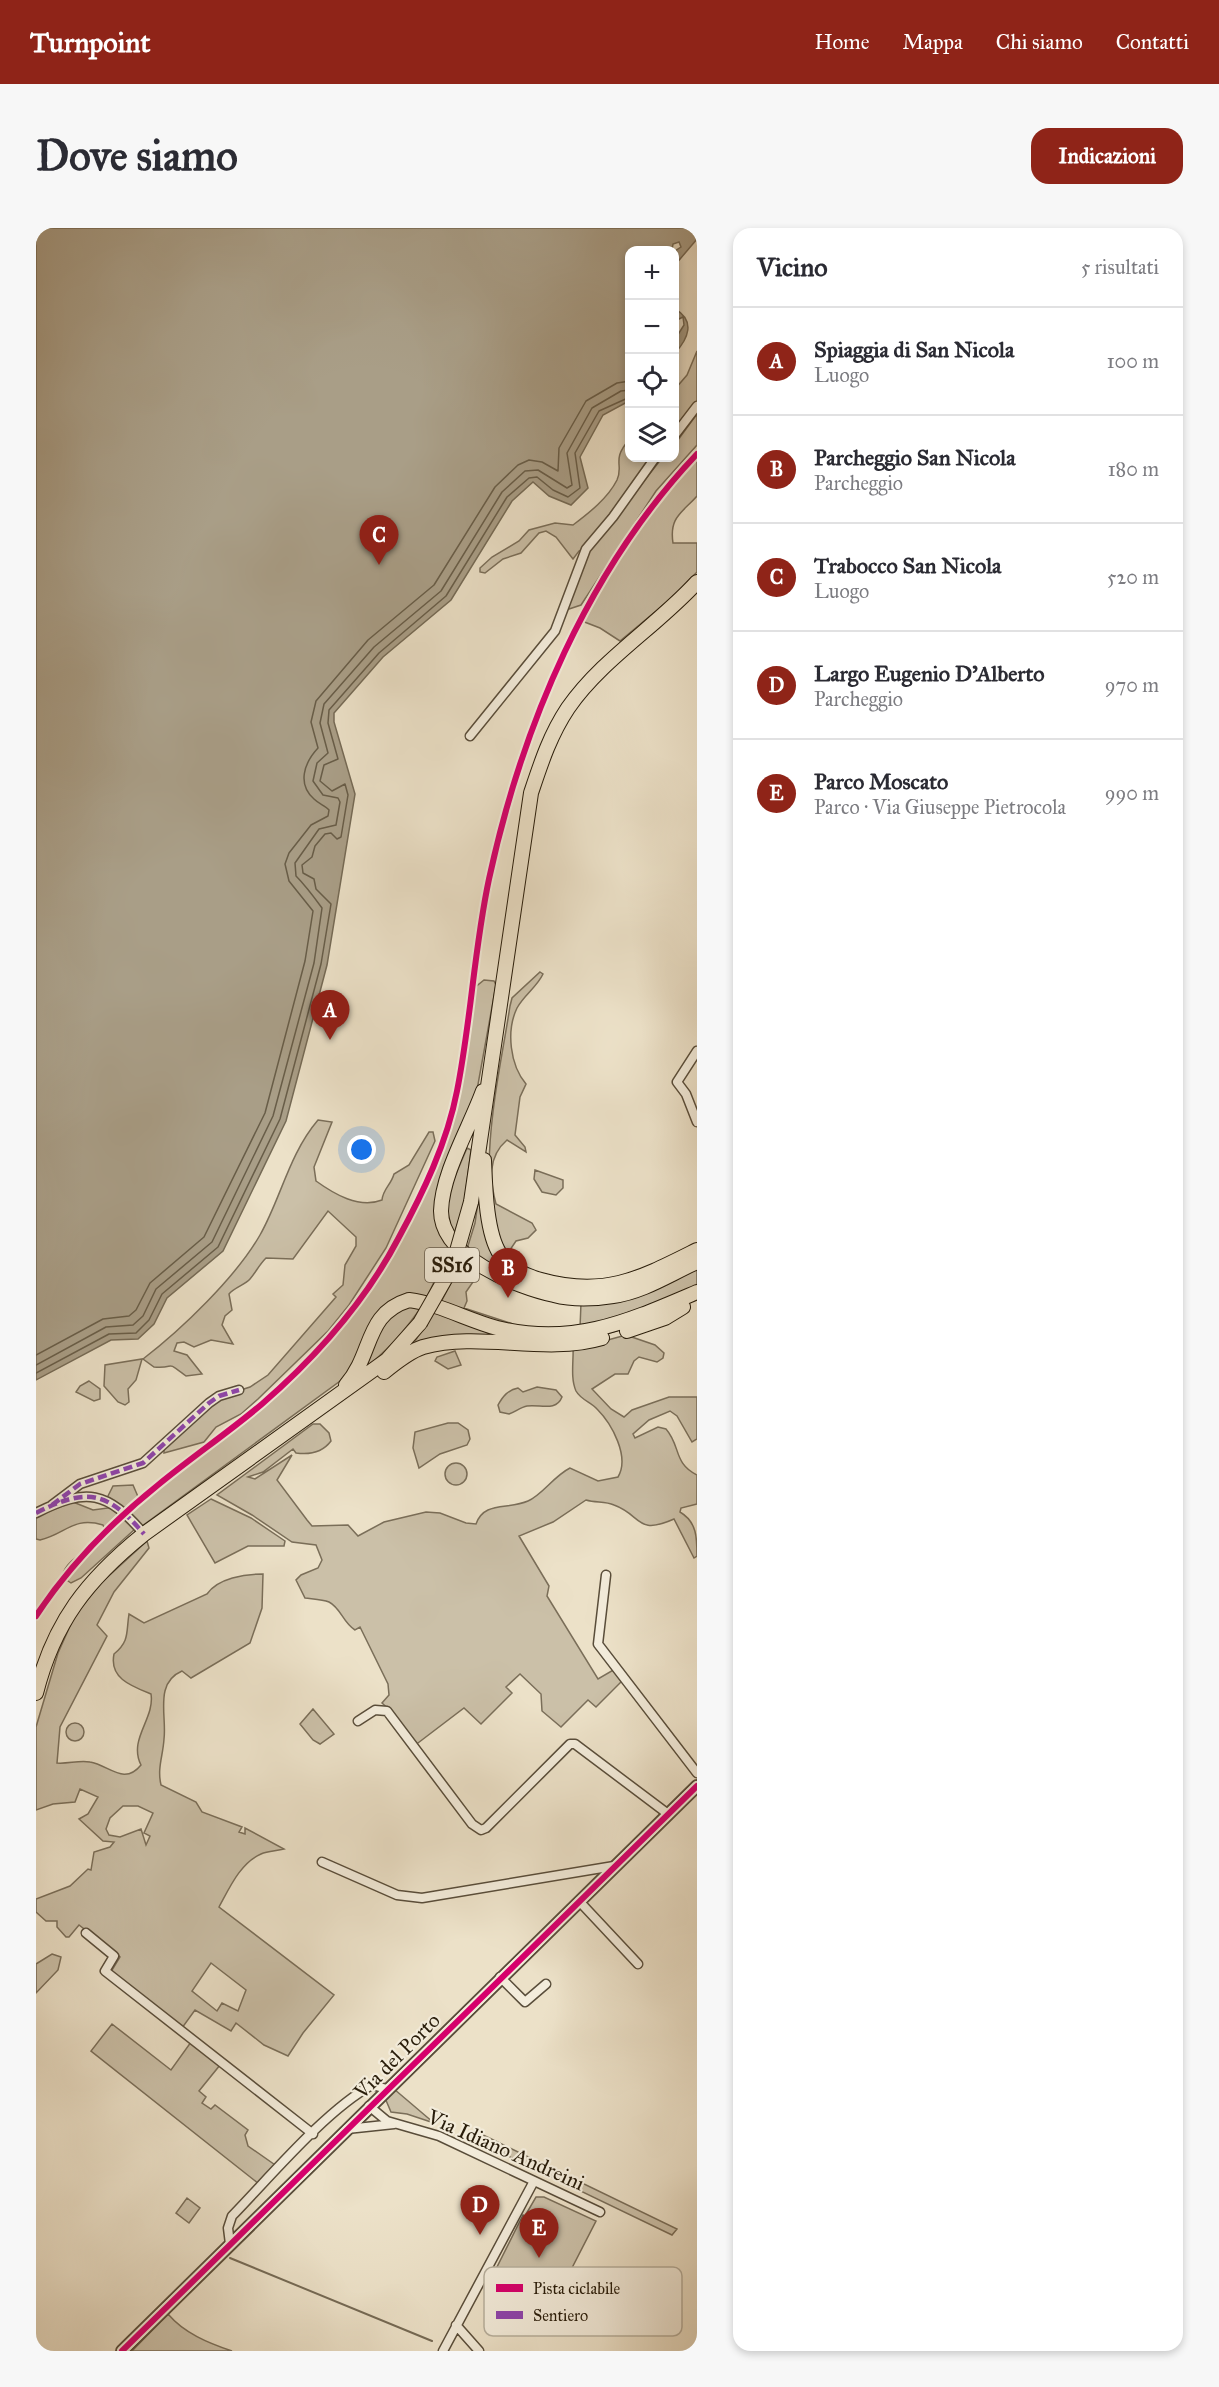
<!DOCTYPE html>
<html lang="it">
<head>
<meta charset="utf-8">
<style>
  :root { --surface:#fff; --page:#f7f7f7; --text:#2b2b33; --muted:#7c7c81; --line:#e1e1e2; --accent:#8f2418 }
  body { margin:0; font-family:"IM FELL Great Primer",serif; background:var(--page); color:var(--text) }
  .controls { position:absolute; right:18px; top:18px; display:grid; overflow:hidden; border-radius:12px; box-shadow:0 3px 9px #0003 }
  .controls button { width:54px; height:54px; display:grid; place-items:center; padding:0; border:0; border-bottom:2px solid var(--line); background:var(--surface); color:var(--text); font:30px sans-serif }
  .you { position:absolute; left:326px; top:922px; width:21px; height:21px; margin:-15px; border:4px solid #fff; border-radius:50%; background:#1a73e8; box-shadow:0 0 0 9px #1a73e833 }
  .badge { display:grid; place-items:center; width:39px; height:39px; border-radius:50%; background:var(--accent); color:#fff; font-size:20px; font-weight:700 }
  .pin { position:absolute; translate:-50% -50px; filter:drop-shadow(0 2px 3px #0008) }
  .pin::after { content:''; position:absolute; top:32px; width:21px; height:18px; background:inherit; clip-path:polygon(0 0,100% 0,50% 100%) }
  .list { margin:0; padding:0; list-style:none }
  h2 { display:flex; justify-content:space-between; align-items:center; height:78px; margin:0; padding:0 24px; font-size:26px }
  h2 small { font-size:20px; font-weight:400; color:var(--muted) }
  .list li { display:grid; grid-template-columns:39px 1fr auto; gap:18px; align-items:center; box-sizing:border-box; height:108px; padding:0 24px; border-top:2px solid var(--line) }
  .list b { display:block; font-size:22px; white-space:nowrap }
  .list p { margin:0; font-size:20px; white-space:nowrap; color:var(--muted) }
  .list em { font-size:20px; font-style:normal; color:var(--muted) }
  .icon { flex:none; width:33px; height:33px; fill:none; stroke:currentColor; stroke-width:2; stroke-linecap:round; stroke-linejoin:round }
  .map { position:relative; flex:none; width:661px; height:2123px; overflow:hidden; border-radius:18px }
  header { display:flex; align-items:center; gap:36px; box-sizing:border-box; height:84px; padding:0 30px; background:var(--accent); color:#fff }
  header strong { font-size:28px }
  nav { display:flex; gap:33px; margin-inline-start:auto; font-size:21px }
  .intro { display:flex; align-items:center; justify-content:space-between; box-sizing:border-box; height:144px; padding:0 36px }
  h1 { margin:0; font-size:42px }
  .button { padding:15px 27px; border-radius:18px; background:var(--accent); color:#fff; font-size:21px; font-weight:700 }
  main { display:flex; gap:36px; padding:0 36px }
  aside { flex:1; background:var(--surface); border-radius:18px; box-shadow:0 3px 9px #0003 }
  .map>svg:first-child { display:block }
  .green { fill:#cbc0a8; stroke:#7a6e59; stroke-width:1.5; fill-rule:evenodd }
  .water { fill:#a99e87; stroke:#756a55; stroke-width:1.5 }
  .lines { fill:none; stroke-linecap:round; stroke-linejoin:round }
  .shore { stroke:#685d48; stroke-width:1.5 }
  .stream { stroke:#756a55; stroke-width:2 }
  .minor-casing { stroke:#594d3a; stroke-width:11 }
  .tertiary-casing { stroke:#594d3a; stroke-width:14 }
  .primary-casing { stroke:#281c0a; stroke-width:16 }
  .minor { stroke:#f3ecdb; stroke-width:8 }
  .tertiary { stroke:#f3ecdb; stroke-width:10 }
  .primary { stroke:#ece1c8; stroke-width:14 }
  .primary-bridge-casing { stroke:#281c0a; stroke-width:16; stroke-linecap:butt }
  .primary-bridge { stroke:#ece1c8; stroke-width:14 }
  .quiet { stroke:#8e44ad; stroke-width:4.5; stroke-dasharray:9 4.5; stroke-linecap:butt }
  .cycleway-casing { stroke:#f3ecdb; stroke-width:10 }
  .cycleway { stroke:#d6006c; stroke-width:6 }
  .labels { text-anchor:middle; dominant-baseline:central; stroke-width:4.5; stroke-linejoin:round; paint-order:stroke }
  .shield { fill:#f3ecdb; stroke:#655a49; stroke-width:1.5 }
  .shield-label { font-size:20px; font-weight:bold; fill:#281c0a }
  .street-label { font-size:21px; fill:#281c0a; stroke:#f3ecdb }
  .key { fill:#f3ecdb; stroke:#b6ae9c; stroke-width:1.5 }
  .key-label { font-size:16px; fill:#281c0a }
</style>
</head>
<body>
<header>
<strong>Turnpoint</strong>
<nav><a>Home</a><a>Mappa</a><a>Chi siamo</a><a>Contatti</a></nav>
</header>
<div class="intro"><h1>Dove siamo</h1><a class="button">Indicazioni</a></div>
<main>
<div class="map">
<svg width="661" height="2123" viewBox="0 0 661 2123">
  <rect width="100%" height="100%" fill="#ece1c8"/>
  <filter id="stains"><feTurbulence type="fractalNoise" baseFrequency=".00333" numOctaves="4"/><feColorMatrix values="0 0 0 0 .2 0 0 0 0 .09 0 0 0 0 .02 0 0 0 .5 -.17"/></filter>
  <radialGradient id="worn" r=".72"><stop offset=".6" stop-color="#630" stop-opacity="0"/><stop offset="1" stop-color="#630" stop-opacity=".3"/></radialGradient>
  <!-- green -->
  <path class="green" d="M 661,123 L 661,175 L 639,206 L 639,161 L 651,147 Z
    M 661,186 L 661,217 L 620,263 L 545,377 L 530,382 L 553,323 L 626,230 L 638,230 L 639,216 Z
    M 593,212 L 594,230 L 615,230 L 549,320 L 543,323 L 537,331 L 520,309 L 510,303 L 503,305 L 485,325 L 467,331 L 449,345 L 444,344 L 444,340 L 456,329 L 483,313 L 493,302 L 519,295 L 537,297 C 553,285 572,270 581,252 C 588,237 575,232 593,212 Z
    M 661,228 L 661,268 C 646,285 633,289 637,315 L 661,315 L 661,344 L 637,369 L 584,413 L 564,400 L 546,393 C 579,334 616,280 661,228 Z
    M 504,744 L 507,746 C 501,759 488,767 481,780 C 470,803 474,837 490,856 L 484,869 L 479,907 L 489,919 L 490,924 L 471,912 C 451,929 454,953 460,976 L 496,995 L 500,1002 L 492,1010 L 480,1013 L 474,1022 L 469,1024 C 436,955 463,851 474,778 L 476,770 Z
    M 448,752 L 458,753 L 460,757 L 439,873 L 408,957 L 416,1016 L 390,1071 L 367,1071 L 311,1148 L 106,1298 L 71,1270 L 77,1258 L 97,1257 L 103,1271 L 108,1271 C 168,1222 231,1177 285,1122 C 351,1053 397,961 421,868 C 430,833 432,796 437,761 Z
    M 282,892 L 296,894 L 278,939 L 280,953 C 298,966 323,981 346,972 C 347,961 355,957 358,946 L 373,937 L 393,904 L 397,904 L 399,913 L 350,1020 L 313,1077 L 292,1103 L 222,1171 L 205,1186 L 180,1199 L 168,1214 L 128,1225 L 128,1220 L 183,1169 L 214,1159 L 232,1147 L 300,1069 L 297,1066 L 307,1057 L 309,1037 L 320,1018 L 320,1009 L 292,983 L 257,1031 L 230,1030 C 223,1037 220,1044 214,1051 C 209,1057 199,1059 193,1066 L 196,1082 L 189,1088 L 186,1097 L 197,1116 L 175,1112 L 158,1119 L 148,1114 L 141,1115 L 138,1123 L 151,1127 L 166,1146 L 150,1148 C 127,1131 142,1141 118,1139 L 107,1131 C 146,1101 200,1049 224,1007 C 245,970 253,926 282,892 Z
    M 431,920 L 435,922 L 428,977 L 417,1009 L 409,972 Z
    M 499,942 L 527,952 L 527,960 L 520,967 L 506,964 L 498,951 Z
    M 445,953 L 448,954 C 452,977 450,1002 460,1023 C 467,1037 481,1046 494,1052 C 553,1080 609,1052 661,1024 L 661,1030 C 641,1040 620,1053 599,1060 C 540,1080 477,1058 431,1021 L 439,995 Z
    M 661,1039 L 661,1057 C 619,1083 591,1089 544,1100 L 545,1075 Z
    M 423,1040 L 439,1051 L 430,1064 L 431,1073 L 428,1080 L 474,1095 L 470,1097 L 405,1074 Z
    M 388,1075 C 368,1105 350,1124 320,1148 L 333,1119 L 362,1078 Z
    M 401,1080 L 468,1103 L 597,1098 L 570,1106 L 375,1119 Z
    M 590,1107 L 619,1117 L 628,1125 L 627,1130 L 621,1134 L 603,1129 L 598,1133 L 592,1146 L 579,1146 L 556,1161 L 575,1181 L 588,1189 L 596,1182 L 633,1169 L 661,1169 L 661,1211 L 656,1214 L 641,1188 L 634,1183 L 613,1192 L 597,1206 L 599,1210 L 622,1199 L 630,1201 C 645,1218 637,1235 661,1247 L 661,1276 L 645,1280 L 644,1284 C 661,1294 661,1310 661,1328 L 658,1330 L 638,1291 C 600,1308 606,1287 578,1277 C 569,1273 560,1275 550,1272 L 517,1294 L 483,1308 L 513,1358 L 511,1368 L 562,1451 L 579,1441 L 587,1452 L 560,1479 L 552,1472 L 525,1499 L 506,1483 L 505,1466 L 484,1446 L 470,1459 L 476,1465 L 445,1496 L 428,1480 L 378,1518 L 358,1486 L 346,1475 L 353,1467 L 352,1456 L 324,1399 L 319,1402 C 307,1395 305,1380 293,1374 C 286,1371 276,1371 269,1370 L 260,1352 L 265,1347 L 282,1340 L 286,1332 L 280,1317 L 256,1314 L 216,1287 L 181,1267 L 277,1196 L 284,1196 L 293,1205 L 295,1213 C 286,1225 274,1227 260,1225 L 257,1221 L 227,1244 L 212,1249 L 219,1251 L 256,1227 L 241,1252 L 271,1292 L 276,1298 L 312,1297 L 322,1308 L 348,1294 L 390,1284 L 404,1285 L 430,1295 L 440,1296 C 448,1273 471,1282 492,1273 C 506,1267 518,1248 534,1240 L 562,1253 L 582,1249 C 594,1229 576,1196 561,1181 C 555,1174 545,1172 540,1163 C 534,1150 538,1131 537,1117 L 568,1113 Z
    M 419,1123 L 425,1137 L 412,1141 L 399,1133 L 401,1129 Z
    M 106,1131 L 100,1152 L 92,1161 L 93,1174 L 89,1177 L 82,1174 L 68,1158 L 69,1137 Z
    M 53,1153 L 64,1161 L 64,1171 L 58,1173 L 40,1164 L 44,1158 Z
    M 501,1159 L 520,1162 L 526,1169 C 520,1184 504,1176 491,1178 C 485,1179 479,1184 473,1186 L 464,1184 L 462,1177 C 467,1168 472,1162 482,1160 L 487,1164 Z
    M 412,1195 L 422,1195 L 432,1202 L 434,1211 L 431,1217 L 404,1226 L 383,1240 L 377,1220 L 379,1204 Z
    M409 1246a11 11 0 1 1 22 0a11 11 0 1 1-22 0Z
    M 175,1271 L 215,1290 L 249,1313 L 248,1318 L 212,1318 L 179,1335 L 151,1287 Z
    M 37,1274 L 57,1282 L 79,1279 L 99,1301 L 45,1350 L 35,1355 L 26,1349 C 30,1330 49,1327 62,1315 C 65,1312 66,1306 69,1302 L 67,1297 C 37,1288 30,1306 4,1312 L 0,1311 L 0,1288 Z
    M 111,1313 L 113,1320 L 78,1364 L 61,1397 L 71,1408 L 24,1499 L 21,1535 C 32,1536 43,1532 54,1534 C 73,1537 88,1558 105,1537 C 92,1511 119,1491 115,1466 C 95,1458 73,1450 78,1426 C 94,1413 90,1404 93,1386 L 108,1395 L 171,1366 C 182,1350 209,1346 227,1346 L 226,1380 L 214,1415 L 155,1450 L 146,1443 C 118,1455 131,1488 128,1511 C 127,1528 121,1540 125,1557 L 160,1574 L 166,1584 L 206,1599 L 203,1604 L 209,1606 L 209,1600 L 248,1621 C 241,1623 232,1623 225,1626 C 204,1635 193,1661 183,1679 L 298,1767 L 267,1805 L 252,1828 L 228,1817 L 200,1795 L 195,1803 L 159,1782 L 146,1800 L 77,1748 L 76,1742 L 84,1729 L 43,1697 L 33,1709 L 30,1709 L 21,1699 L 21,1693 L 10,1693 L 0,1684 L 0,1671 L 34,1658 L 52,1641 L 55,1642 L 58,1624 L 74,1619 L 78,1614 L 67,1613 L 43,1591 L 52,1586 L 62,1569 L 44,1561 L 39,1574 L 17,1576 L 0,1582 L 0,1499 L 22,1425 L 39,1387 L 65,1355 ZM 87,1578 L 102,1578 L 117,1585 L 108,1605 L 114,1608 L 110,1617 L 105,1601 L 84,1609 L 73,1607 L 70,1601 L 74,1590 ZM 175,1735 L 210,1762 L 202,1783 L 186,1775 L 181,1783 L 156,1763 Z
    M 277,1481 L 298,1506 L 284,1516 L 277,1512 L 264,1496 Z
    M30 1504a9 9 0 1 1 18 0a9 9 0 1 1-18 0Z
    M 16,1726 L 25,1729 L 22,1742 L 0,1765 L 0,1736 Z
    M 76,1796 L 135,1842 L 155,1814 L 184,1837 L 163,1863 L 170,1869 L 166,1875 L 175,1881 L 179,1877 L 212,1902 L 209,1907 L 212,1918 L 242,1939 L 223,1956 L 55,1823 Z
    M 358,1861 L 398,1895 L 371,1886 L 355,1884 L 349,1870 Z
    M 443,1905 L 641,2001 L 636,2007 L 443,1914 Z
    M 500,1969 L 508,1969 L 560,1993 L 519,2073 L 459,2043 L 487,1987 L 489,1988 Z
    M 151,1970 L 164,1980 L 153,1995 L 140,1985 Z
    M 132,2086 C 148,2105 172,2115 196,2123 L 96,2123 Z"/>
  <!-- water -->
  <path class="water" d="M 0,0 L 661,0 L 661,11 L 639,37 L 639,23 L 645,19 L 643,14 L 637,16 L 636,22 L 594,22 L 593,173 L 567,187 L 544,229 L 552,260 L 535,277 L 513,268 L 497,254 L 476,273 L 415,372 L 347,429 L 298,485 L 298,494 L 319,566 L 291,737 L 250,893 L 187,1023 L 131,1070 L 118,1096 L 102,1111 L 75,1112 L 0,1152 Z
    M 639,81 C 660,93 652,111 639,125 L 639,100 L 643,105 L 648,97 L 647,89 L 639,93 Z"/>
  <g class="lines">
    <!-- shore -->
    <path class="shore" d="M 0,1127 L 67,1091 L 93,1088 L 100,1082 L 114,1055 L 168,1009 L 229,885 L 269,733 L 277,683 L 253,653 L 249,636 L 253,625 L 275,597 L 292,588 L 293,582 C 290,578 283,576 278,571 C 261,556 268,535 282,520 L 275,494 L 280,473 L 332,412 L 398,357 L 459,259 L 482,237 L 493,232 L 506,234 L 522,243 L 523,220 L 550,173 L 581,155 L 594,153
      M 0,1137 L 70,1099 L 97,1097 L 107,1088 L 120,1061 L 176,1014 L 237,888 L 278,735 L 286,680 C 278,669 270,658 260,648 L 259,635 L 283,601 L 300,597 L 304,574 L 302,570 L 287,567 L 277,553 L 281,535 L 292,525 L 284,495 L 288,476 L 338,419 L 405,363 L 466,264 L 489,243 L 502,242 L 531,260 L 536,257 L 531,225 L 556,180 L 585,163 L 594,162
      M 0,1145 L 73,1106 L 100,1105 L 113,1092 L 126,1066 L 182,1019 L 244,891 L 285,736 L 295,676 L 280,661 L 278,651 L 267,645 L 266,637 L 276,629 L 279,618 L 289,606 L 295,605 L 301,611 L 305,609 L 312,567 L 309,556 L 296,563 L 284,553 L 288,537 L 302,531 L 292,495 L 293,482 L 343,425 L 410,368 L 471,269 L 493,250 L 501,249 L 517,262 L 532,269 L 544,260 L 539,225 L 563,183 L 594,169"/>
    <!-- stream -->
    <path class="stream" d="M 194,2030 L 396,2113"/>
    <!-- minor casing -->
    <g class="minor-casing">
      <path id="minor" d="M 638,208 L 661,178
        M 434,508 L 519,403 L 550,321 L 577,289 L 619,230
        M 661,823 L 641,854 L 650,866 L 661,894
        M 16,1277 L 44,1256 L 107,1235 L 173,1175 L 183,1168 L 203,1162
        M 0,1285 C 51,1259 71,1263 108,1306
        M 570,1347 L 562,1416 L 661,1545
        M 322,1493 L 339,1482 L 351,1483 L 436,1596 L 445,1602 L 450,1600 L 534,1516 L 539,1516 L 632,1586
        M 286,1634 L 361,1667 L 386,1670 L 578,1638
        M 543,1673 L 602,1736
        M 50,1705 L 78,1728 L 69,1743 L 277,1906
        M 464,1749 L 489,1774 L 510,1756
        M 333,1878 L 351,1893 L 403,1908 L 564,1984
        M 311,1901 L 358,1896
        M 194,2016 L 192,2000 L 196,1988 C 234,1949 290,1882 336,1857 L 351,1861
        M 420,2097 L 443,2123
        M 407,2123 L 498,1953"/>
    </g>
    <!-- tertiary casing -->
    <g class="tertiary-casing">
      <path id="tertiary" d="M 86,2123 L 661,1558"/>
    </g>
    <!-- primary casing -->
    <g class="primary-casing">
      <path id="primary" d="M 447,863 C 434,899 406,945 405,983 C 405,1029 481,1059 518,1067 C 537,1072 558,1071 577,1068 C 607,1064 634,1046 661,1034
        M 448,932 C 449,957 450,1005 464,1026 C 473,1040 490,1048 505,1052 C 569,1070 605,1050 661,1022
        M 435,974 L 495,565 C 505,535 514,507 532,480 C 566,431 621,398 661,354
        M 591,1103 L 629,1090 L 647,1079
        M 348,1144 C 359,1135 374,1123 387,1119 C 445,1103 507,1127 566,1110
        M 310,1157 C 338,1125 328,1086 373,1072 C 404,1076 431,1092 461,1100 C 537,1119 593,1093 661,1064
        M 0,1465 C 18,1394 51,1352 108,1306 L 351,1132 L 384,1095"/>
    </g>
    <!-- minor -->
    <use href="#minor" class="minor"/>
    <!-- tertiary -->
    <use href="#tertiary" class="tertiary"/>
    <!-- primary -->
    <use href="#primary" class="primary"/>
    <!-- primary-bridge casing -->
    <g class="primary-bridge-casing">
      <path id="primary-bridge" d="M 384,1095 L 417,1037 L 435,974"/>
    </g>
    <!-- primary-bridge -->
    <use href="#primary-bridge" class="primary-bridge"/>
    <!-- quiet -->
    <path class="quiet" d="M 16,1277 L 44,1256 L 107,1235 L 173,1175 L 183,1168 L 203,1162
      M 0,1285 C 51,1259 71,1263 108,1306"/>
    <!-- cycleway casing -->
    <g class="cycleway-casing">
      <path id="cycleway" d="M 0,1388 C 33,1338 76,1294 122,1257 C 156,1229 193,1204 226,1176 C 280,1129 329,1074 362,1011 C 387,965 411,915 421,863 C 435,793 438,721 453,651 C 486,498 552,341 661,226
        M 86,2123 L 661,1558"/>
    </g>
    <!-- cycleway -->
    <use href="#cycleway" class="cycleway"/>
  </g>
  <g class="labels">
    <!-- shield labels -->
    <rect class="shield" x="389" y="1020" width="54" height="34" rx="4.5"/>
    <g class="shield-label">
      <text x="416" y="1037">SS16</text>
    </g>
    <!-- street labels -->
    <g class="street-label">
      <text transform="translate(361 1828) rotate(-45)">Via del Porto</text>
      <text transform="translate(470 1922) rotate(24)">Via Idiano Andreini</text>
    </g>
  </g>
  <!-- legend -->
  <rect x="448" y="2039" width="198" height="69" rx="9" class="key"/>
  <rect x="460" y="2056" width="27" height="8" fill="#d6006c"/>
  <rect x="460" y="2083" width="27" height="8" fill="#8e44ad"/>
  <g class="key-label">
    <text x="497" y="2066">Pista ciclabile</text>
    <text x="497" y="2093">Sentiero</text>
  </g>
  <rect width="100%" height="100%" filter="url(#stains)"/>
  <rect width="100%" height="100%" fill="url(#worn)"/>
</svg>
<div class="controls">
<button>+</button>
<button>−</button>
<button><svg class="icon" aria-label="locate" viewBox="0 0 24 24"><circle cx="12" cy="12" r="6"/><path d="M12 2v4M12 18v4M2 12h4M18 12h4"/></svg></button>
<button><svg class="icon" aria-label="layers" viewBox="0 0 24 24"><path d="M12 4l9 5-9 5-9-5zM3 14l9 5 9-5"/></svg></button>
</div>
<div class="you"></div>
<div class="pin badge" style="left:294px;top:812px">A</div>
<div class="pin badge" style="left:472px;top:1070px">B</div>
<div class="pin badge" style="left:343px;top:337px">C</div>
<div class="pin badge" style="left:444px;top:2007px">D</div>
<div class="pin badge" style="left:503px;top:2030px">E</div>
</div>
<aside>
<h2>Vicino<small>5 risultati</small></h2>
<ul class="list">
<li><span class="badge">A</span><div><b>Spiaggia di San Nicola</b><p>Luogo</p></div><em>100 m</em></li>
<li><span class="badge">B</span><div><b>Parcheggio San Nicola</b><p>Parcheggio</p></div><em>180 m</em></li>
<li><span class="badge">C</span><div><b>Trabocco San Nicola</b><p>Luogo</p></div><em>520 m</em></li>
<li><span class="badge">D</span><div><b>Largo Eugenio D'Alberto</b><p>Parcheggio</p></div><em>970 m</em></li>
<li><span class="badge">E</span><div><b>Parco Moscato</b><p>Parco · Via Giuseppe Pietrocola</p></div><em>990 m</em></li>
</ul>
</aside>
</main>
</body>
</html>
